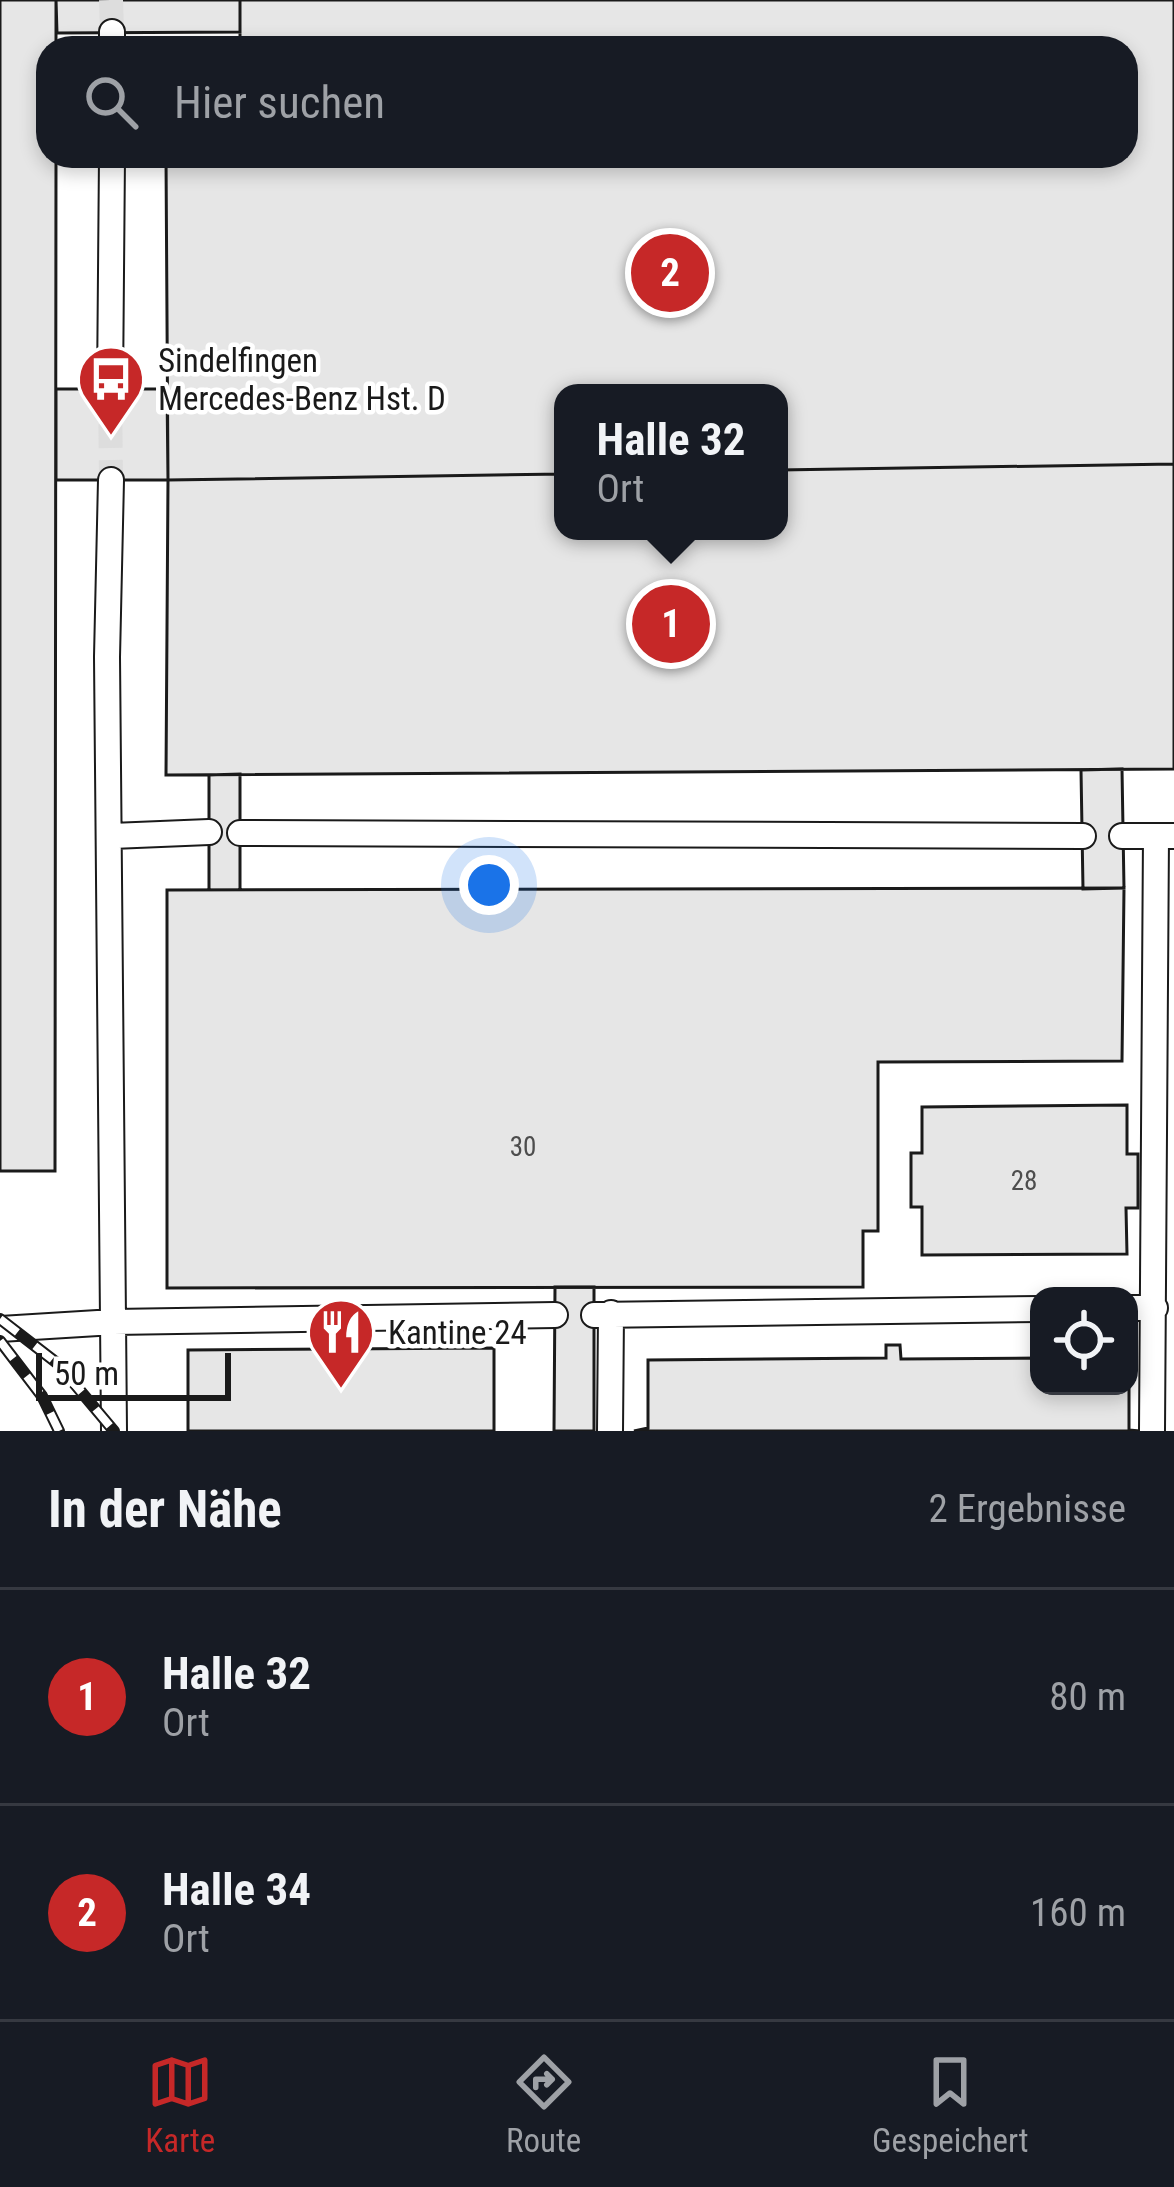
<!DOCTYPE html>
<html lang="de">
<head>
<meta charset="utf-8">
<style>
  :root { --surface:#171b24; --page:#20242c; --text:#f1f3f6; --muted:#9ea1a6; --line:#363941; --accent:#c62828 }
  body { margin:0; font-family:"Roboto Condensed",sans-serif; background:var(--page); color:var(--text) }
  .controls { position:absolute; right:36px; bottom:36px; display:grid; overflow:hidden; border-radius:24px; box-shadow:0 6px 18px #0003 }
  .controls button { width:108px; height:108px; display:grid; place-items:center; padding:0; border:0; border-bottom:3px solid var(--line); background:var(--surface); color:var(--text); font:60px sans-serif }
  .scale { position:absolute; left:36px; bottom:30px; width:195px; box-sizing:border-box; padding-left:12px; border:6px solid #1a1a1a; border-top:0; font-size:33px; line-height:42px; white-space:nowrap; color:#1a1a1a; -webkit-text-stroke:9px #fff; paint-order:stroke }
  .you { position:absolute; left:489px; top:885px; width:42px; height:42px; margin:-30px; border:9px solid #fff; border-radius:50%; background:#1a73e8; box-shadow:0 0 0 18px #1a73e833 }
  .badge { display:grid; place-items:center; width:78px; height:78px; border-radius:50%; background:var(--accent); color:#fff; font-size:39px; font-weight:700 }
  .pin { position:absolute; translate:-50% -50%; border:6px solid #fff; box-shadow:0 3px 12px #0006 }
  .popup { position:absolute; left:554px; top:384px; width:234px; height:156px; box-sizing:border-box; display:grid; place-content:center; border-radius:24px; background:var(--surface); filter:drop-shadow(0 3px 9px #0005); font-size:39px; white-space:nowrap; color:var(--muted) }
  .popup b { font-size:45px; color:var(--text) }
  .popup::after { content:''; position:absolute; left:50%; top:100%; margin-left:-24px; border:24px solid transparent; border-top-color:var(--surface) }
  .list { margin:0; padding:0; list-style:none }
  h2 { display:flex; justify-content:space-between; align-items:center; height:156px; margin:0; padding:0 48px; font-size:51px }
  h2 small { font-size:39px; font-weight:400; color:var(--muted) }
  .list li { display:grid; grid-template-columns:78px 1fr auto; gap:36px; align-items:center; box-sizing:border-box; height:216px; padding:0 48px; border-top:3px solid var(--line) }
  .list b { display:block; font-size:45px; white-space:nowrap }
  .list p { margin:0; font-size:39px; white-space:nowrap; color:var(--muted) }
  .list em { font-size:39px; font-style:normal; color:var(--muted) }
  .icon { flex:none; width:66px; height:66px; fill:none; stroke:currentColor; stroke-width:2; stroke-linecap:round; stroke-linejoin:round }
  .map { position:relative; flex:none; width:1174px; height:1431px; overflow:hidden }
  .search { position:absolute; background:var(--surface); box-shadow:0 6px 18px #0003; left:36px; right:36px; top:36px; height:132px; display:flex; align-items:center; gap:30px; box-sizing:border-box; padding:0 42px; border-radius:36px; color:var(--muted); font-size:45px }
  .sheet { height:588px; background:var(--surface) }
  nav { display:flex; justify-content:space-around; align-items:center; box-sizing:border-box; height:168px; border-top:3px solid var(--line); background:var(--surface); font-size:33px; color:var(--muted) }
  nav a { display:grid; justify-items:center; gap:6px }
  nav .on { color:var(--accent) }
  .map>svg:first-child { display:block }
  .building { fill:#e6e6e6; stroke:#1a1a1a; stroke-width:3 }
  .lines { fill:none; stroke-linecap:round; stroke-linejoin:round }
  .minor-tunnel { stroke:#ddd; stroke-width:24; stroke-dasharray:24 12; stroke-linecap:butt }
  .minor-casing { stroke:#1a1a1a; stroke-width:28 }
  .minor { stroke:#fff; stroke-width:24 }
  .rail-casing { stroke:#1a1a1a; stroke-width:12 }
  .rail { stroke:#fff; stroke-width:8; stroke-dasharray:22; stroke-linecap:butt }
  .labels { text-anchor:middle; dominant-baseline:central; stroke-width:9; stroke-linejoin:round; paint-order:stroke }
  .number-label { font-size:27px; fill:#4d4d4d }
  .poi-label { font-size:33px; fill:#1a1a1a; stroke:#fff; text-anchor:start }
</style>
</head>
<body>
<div class="map">
<svg width="1174" height="1431" viewBox="0 0 1174 1431">
  <rect width="100%" height="100%" fill="#fff"/>
  <!-- building -->
  <path class="building" d="M 0,0 L 56,0 L 56,48 L 48,48 L 48,156 L 56,156 L 55,1171 L 0,1171 Z
    M 56,0 L 240,0 L 240,32 L 57,33 Z
    M 240,0 L 1174,0 L 1174,464 L 779,470 L 779,393 L 563,393 L 563,474 L 168,480 L 166,156 L 1126,156 L 1126,48 L 240,48 Z
    M 56,389 L 167,389 L 168,480 L 56,480 Z
    M 1174,464 L 1174,769 L 166,775 L 168,480 L 563,474 L 563,531 L 779,531 L 779,470 Z
    M 1122,769 L 1124,888 L 1083,889 L 1081,770 Z
    M 240,774 L 240,890 L 209,890 L 209,775 Z
    M 1124,888 L 1122,1061 L 878,1062 L 878,1231 L 863,1231 L 863,1287 L 167,1288 L 167,890 Z
    M 1127,1105 L 1127,1154 L 1138,1154 L 1138,1208 L 1126,1208 L 1127,1254 L 922,1255 L 922,1207 L 911,1207 L 911,1153 L 922,1153 L 922,1107 Z
    M 555,1287 L 594,1287 L 594,1431 L 554,1431 Z
    M 886,1345 L 900,1345 L 901,1359 L 1039,1358 L 1039,1386 L 1129,1386 L 1129,1430 L 1140,1431 L 634,1431 L 648,1428 L 648,1360 L 886,1358 Z
    M 494,1348 L 494,1431 L 188,1431 L 188,1350 Z"/>
  <g class="lines">
    <!-- minor-tunnel -->
    <path class="minor-tunnel" d="M 111,0 L 112,32
      M 110,388 L 111,480"/>
    <!-- minor casing -->
    <g class="minor-casing">
      <path id="minor" d="M 112,48 L 112,32
        M 110,388 L 112,156
        M 111,480 L 107,657 L 114,1431
        M 240,833 L 1083,836
        M 112,836 L 209,832
        M 1122,836 L 1174,836
        M 1129,1308 L 1155,1308
        M 594,1315 L 1039,1309
        M 0,1329 L 114,1322 L 555,1315
        M 610,1431 L 611,1313
        M 1152,1431 L 1156,836"/>
    </g>
    <!-- minor -->
    <use href="#minor" class="minor"/>
    <!-- rail casing -->
    <g class="rail-casing">
      <path id="rail" d="M 0,1319 L 57,1363 L 114,1431
        M 0,1341 L 42,1396 L 59,1431"/>
    </g>
    <!-- rail -->
    <use href="#rail" class="rail"/>
  </g>
  <!-- icons -->
  <defs>
    <g id="bus-pin" transform="scale(3.45)"><path d="M0 17L-7.5 6A9.5 9.5 0 1 1 7.5 6Z" fill="#c62828" stroke="#fff"/><path d="M-5-6H5V4H4V6H2V4H-2V6H-4V4H-5ZM-3.5-4V0h7V-4ZM-3.5 1.2v1.5H-2V1.2ZM2 1.2v1.5H3.5V1.2Z" fill="#fff"/></g>
    <g id="restaurant-pin" transform="scale(3.45)"><path d="M0 17L-7.5 6A9.5 9.5 0 1 1 7.5 6Z" fill="#c62828" stroke="#fff"/><path d="M-5-6h1v4h1v-4h1v4h1v-4h1v5L-1.5 .5V6h-2V.5L-5-1ZM5-6V6H3V1.5H1.5Q1.5-4 5-6Z" fill="#fff"/></g>
  </defs>
  <g fill-rule="evenodd">
    <use href="#bus-pin" x="111" y="379"/>
    <use href="#restaurant-pin" x="341" y="1332"/>
  </g>
  <g class="labels">
    <!-- number labels -->
    <g class="number-label">
      <text x="523" y="1147">30</text>
      <text x="1024" y="1181">28</text>
    </g>
    <!-- poi labels -->
    <g class="poi-label">
      <text x="158" y="360">Sindelfingen<tspan x="158" dy="38">Mercedes-Benz Hst. D</tspan></text>
      <text x="388" y="1332">Kantine 24</text>
    </g>
  </g>
</svg>
<div class="controls">
<button><svg class="icon" aria-label="locate" viewBox="0 0 24 24"><circle cx="12" cy="12" r="6"/><path d="M12 2v4M12 18v4M2 12h4M18 12h4"/></svg></button>
</div>
<div class="scale">50 m</div>
<div class="you"></div>
<div class="pin badge" style="left:671px;top:624px">1</div>
<div class="popup"><b>Halle 32</b>Ort</div>
<div class="pin badge" style="left:670px;top:273px">2</div>
<div class="search"><svg class="icon" aria-label="search" viewBox="0 0 24 24"><circle cx="10" cy="10" r="6"/><path d="M15 15l6 6"/></svg>Hier suchen</div>
</div>
<section class="sheet">
<h2>In der Nähe<small>2 Ergebnisse</small></h2>
<ul class="list">
<li><span class="badge">1</span><div><b>Halle 32</b><p>Ort</p></div><em>80 m</em></li>
<li><span class="badge">2</span><div><b>Halle 34</b><p>Ort</p></div><em>160 m</em></li>
</ul>
</section>
<nav>
<a class="on"><svg class="icon" aria-label="map" viewBox="0 0 24 24"><path d="M3 6l6-2 6 2 6-2v14l-6 2-6-2-6 2zM9 4v14M15 6v14"/></svg>Karte</a>
<a><svg class="icon" aria-label="directions" viewBox="0 0 24 24"><path d="M12 3l9 9-9 9-9-9zM9 14v-3h6M13 9l2 2-2 2"/></svg>Route</a>
<a><svg class="icon" aria-label="saved" viewBox="0 0 24 24"><path d="M7 4h10v16l-5-4-5 4z"/></svg>Gespeichert</a>
</nav>
</body>
</html>
